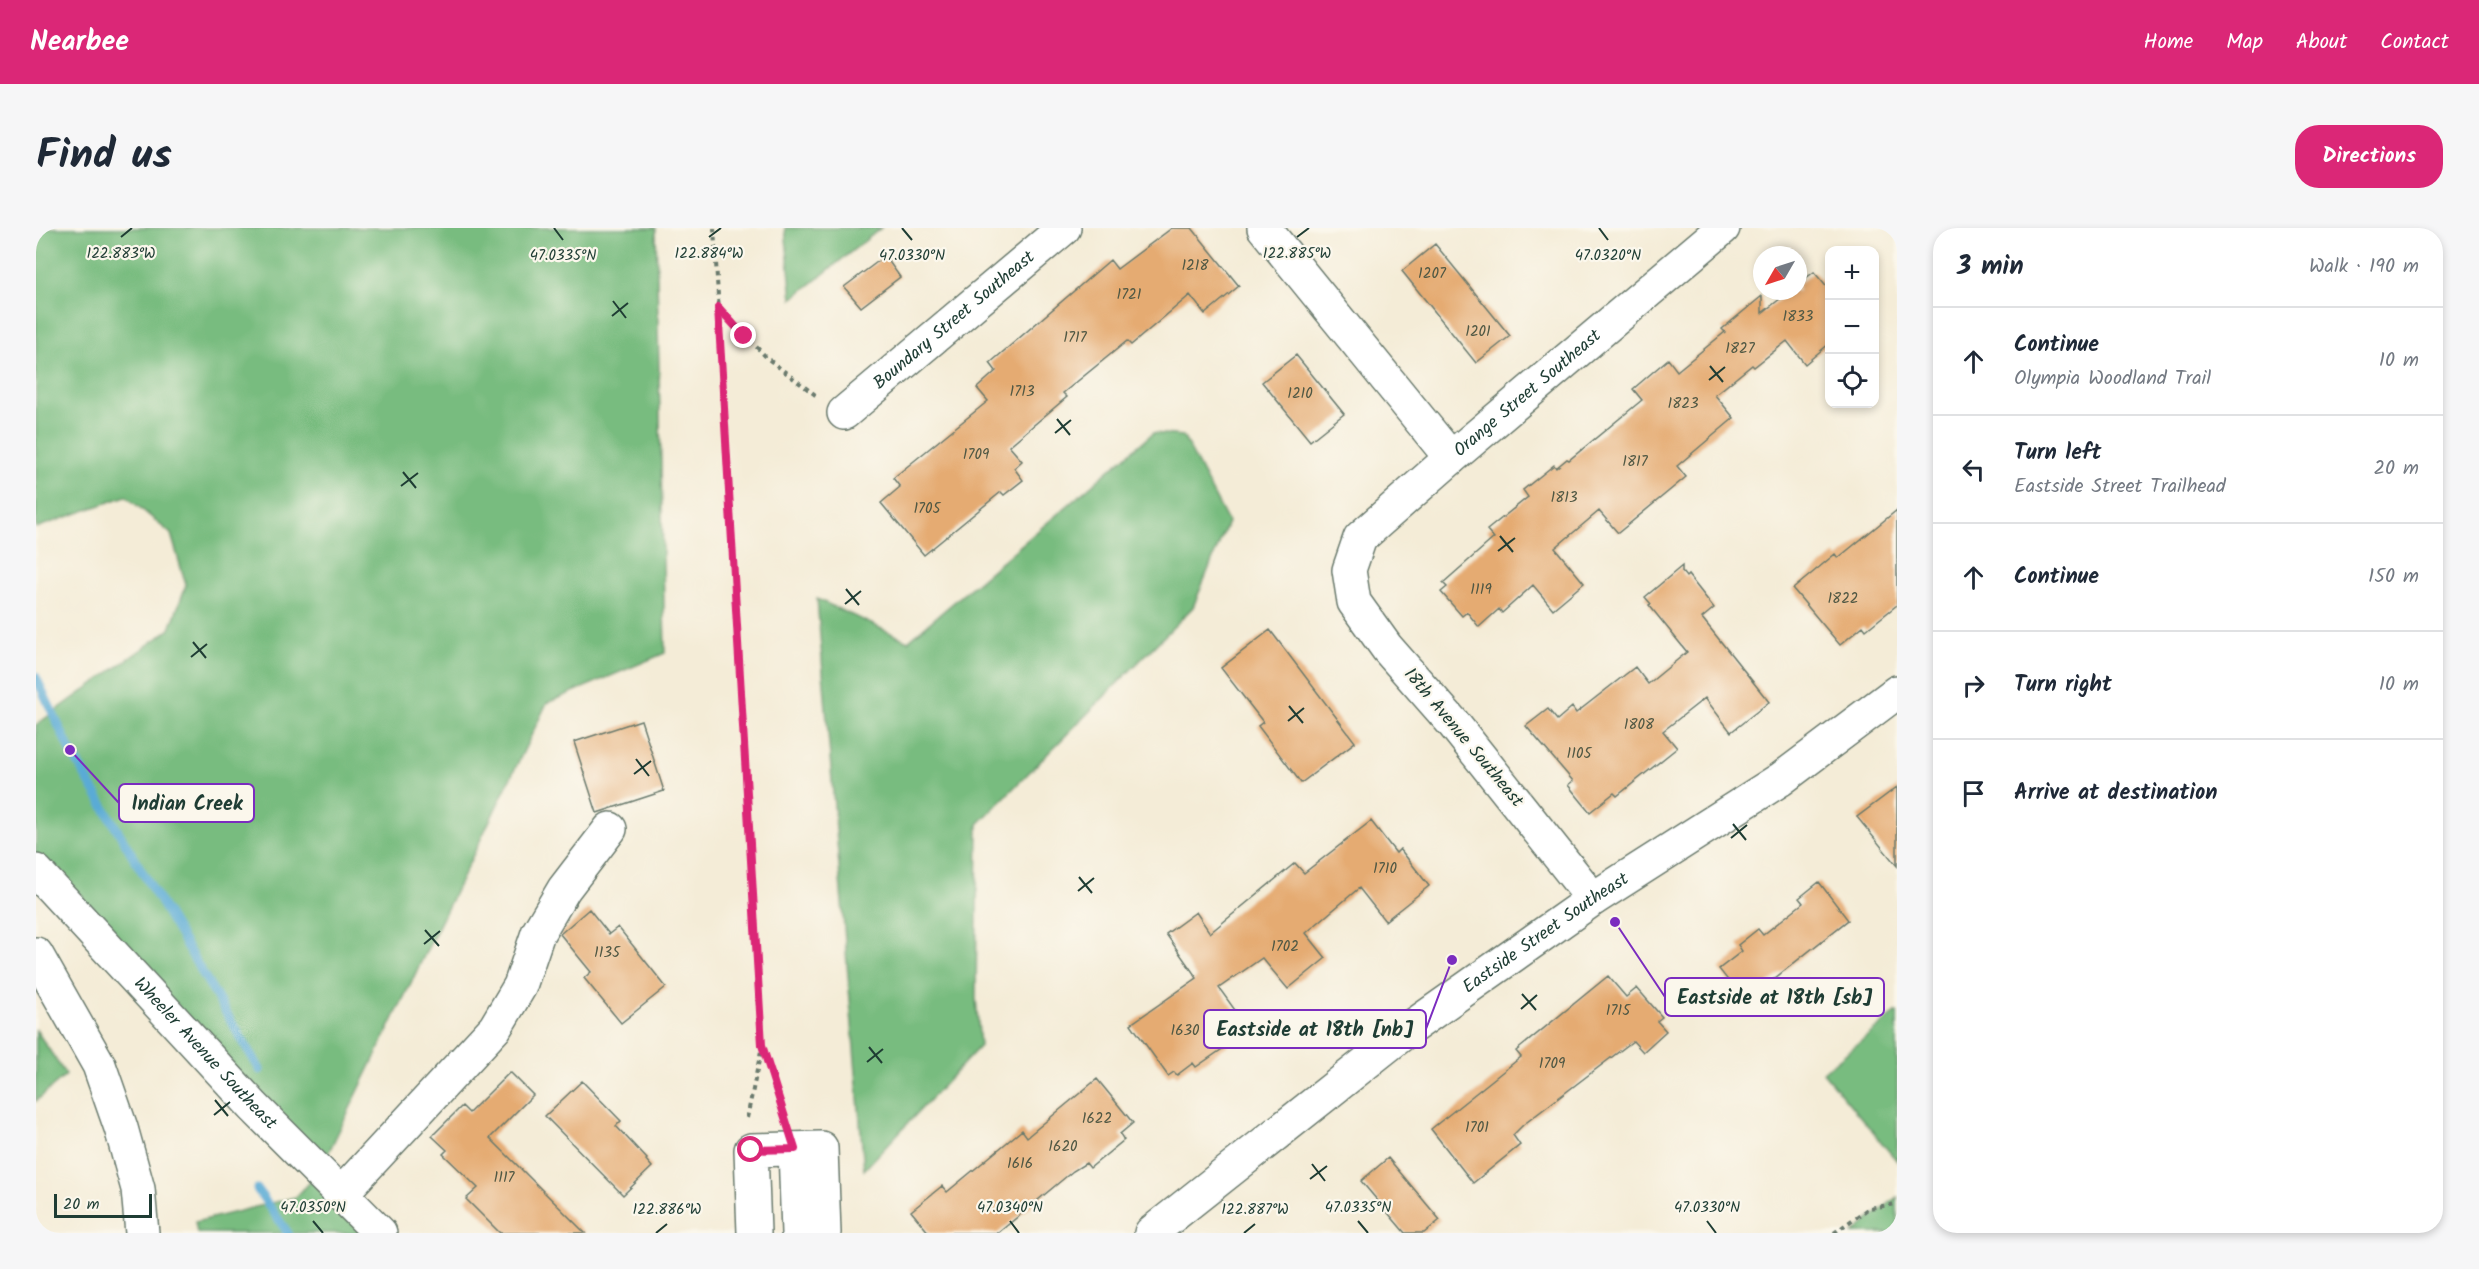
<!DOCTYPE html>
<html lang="en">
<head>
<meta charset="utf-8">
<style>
  :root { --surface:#fff; --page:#f6f6f7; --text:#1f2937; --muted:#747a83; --line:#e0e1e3; --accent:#db2777 }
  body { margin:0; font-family:Kalam,sans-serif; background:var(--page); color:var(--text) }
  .controls { position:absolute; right:18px; top:18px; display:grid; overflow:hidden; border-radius:12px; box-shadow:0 3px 9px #0003 }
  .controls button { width:54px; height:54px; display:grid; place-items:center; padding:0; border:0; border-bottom:2px solid var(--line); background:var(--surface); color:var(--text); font:30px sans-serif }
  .compass { position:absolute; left:1717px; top:18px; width:54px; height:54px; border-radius:50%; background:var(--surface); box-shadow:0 3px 9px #0003; rotate:231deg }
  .scale { position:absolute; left:18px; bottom:15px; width:98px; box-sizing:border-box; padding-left:6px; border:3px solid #1f3d34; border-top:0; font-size:16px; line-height:21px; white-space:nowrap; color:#1f3d34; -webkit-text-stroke:4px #fbf7ec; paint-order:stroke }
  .stop { position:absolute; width:18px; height:18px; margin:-14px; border:4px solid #db2777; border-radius:50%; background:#fff }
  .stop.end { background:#db2777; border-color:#fff; box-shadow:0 2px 6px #0008 }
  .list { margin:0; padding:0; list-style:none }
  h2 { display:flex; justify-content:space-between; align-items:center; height:78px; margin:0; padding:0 24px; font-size:26px }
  h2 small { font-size:20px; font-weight:400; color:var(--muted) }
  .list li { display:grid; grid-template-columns:39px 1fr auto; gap:18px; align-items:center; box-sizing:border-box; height:108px; padding:0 24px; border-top:2px solid var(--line) }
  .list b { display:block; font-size:22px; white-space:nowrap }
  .list p { margin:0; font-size:20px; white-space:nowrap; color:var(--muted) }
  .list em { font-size:20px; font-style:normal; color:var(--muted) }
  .icon { flex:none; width:33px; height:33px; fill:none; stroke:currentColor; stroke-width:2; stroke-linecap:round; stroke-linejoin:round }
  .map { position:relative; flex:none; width:1861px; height:1005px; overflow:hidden; border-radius:24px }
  header { display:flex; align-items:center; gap:36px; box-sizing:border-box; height:84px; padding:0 30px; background:var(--accent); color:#fff }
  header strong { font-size:28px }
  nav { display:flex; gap:33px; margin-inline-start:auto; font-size:21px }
  .intro { display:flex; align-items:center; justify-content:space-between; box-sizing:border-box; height:144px; padding:0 36px }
  h1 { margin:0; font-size:42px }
  .button { padding:15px 27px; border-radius:24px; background:var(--accent); color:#fff; font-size:21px; font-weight:700 }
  main { display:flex; gap:36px; padding:0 36px }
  aside { flex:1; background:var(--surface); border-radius:24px; box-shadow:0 3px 9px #0003 }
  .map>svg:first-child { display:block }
  .forest { fill:#78bc7f; stroke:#4c7c5a; stroke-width:1.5 }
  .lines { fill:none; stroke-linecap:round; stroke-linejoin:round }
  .stream { stroke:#5aabd5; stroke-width:9 }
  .building { fill:#e5ab72 }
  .minor-casing { stroke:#6a7a6d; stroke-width:36 }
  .highway-casing { stroke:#6a7a6d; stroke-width:36 }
  .path { stroke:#6a7a6d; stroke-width:4; stroke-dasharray:4.5 4.5; stroke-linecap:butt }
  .minor { stroke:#fff; stroke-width:33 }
  .highway { stroke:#fff; stroke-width:33 }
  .route { stroke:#db2777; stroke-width:8 }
  .ticks { fill:none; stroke:#1f3d34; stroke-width:2 }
  .labels { text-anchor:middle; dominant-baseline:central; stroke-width:4.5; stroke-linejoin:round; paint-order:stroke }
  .number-label { font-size:15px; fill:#505844 }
  .street-label { font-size:18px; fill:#1f3d34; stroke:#fbf7ec }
  .ticks-label { font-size:15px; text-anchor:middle; fill:#1f3d34; stroke:#fbf7ec; stroke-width:4.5; stroke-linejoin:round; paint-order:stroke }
  .leader { fill:none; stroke:#7b2cbf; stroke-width:2 }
  .callout-dot { fill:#7b2cbf; stroke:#fbf7ec; stroke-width:2 }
  .callout { fill:#fbf7ec; stroke:#7b2cbf; stroke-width:2 }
  .callout-label { font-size:20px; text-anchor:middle; font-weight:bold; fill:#1f3d34 }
</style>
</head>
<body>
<header>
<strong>Nearbee</strong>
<nav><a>Home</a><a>Map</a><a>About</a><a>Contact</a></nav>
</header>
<div class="intro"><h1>Find us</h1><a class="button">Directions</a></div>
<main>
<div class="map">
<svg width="1861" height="1005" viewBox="0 0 1861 1005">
  <rect width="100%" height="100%" fill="#fbf7ec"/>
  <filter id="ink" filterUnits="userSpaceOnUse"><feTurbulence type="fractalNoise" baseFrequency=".0167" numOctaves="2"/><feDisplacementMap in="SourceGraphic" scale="12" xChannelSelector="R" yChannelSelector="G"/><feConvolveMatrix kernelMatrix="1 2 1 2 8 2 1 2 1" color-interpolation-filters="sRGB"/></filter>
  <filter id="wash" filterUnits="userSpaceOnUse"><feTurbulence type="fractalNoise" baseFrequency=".008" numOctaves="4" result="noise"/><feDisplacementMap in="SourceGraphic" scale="24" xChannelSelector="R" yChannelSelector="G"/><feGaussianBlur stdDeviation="1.35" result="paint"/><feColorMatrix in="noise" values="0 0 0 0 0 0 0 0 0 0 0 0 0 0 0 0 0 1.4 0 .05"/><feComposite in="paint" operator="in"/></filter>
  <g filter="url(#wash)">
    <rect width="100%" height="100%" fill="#f4ecd7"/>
    <!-- forest -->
    <path class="forest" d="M 0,0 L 620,0 L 629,425 L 511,475 L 283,944 L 342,1005 L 161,1005 L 159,994 L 260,969 L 283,944 L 0,643 L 0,497 L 134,401 L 150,357 L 135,306 L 90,268 L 0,300 Z
      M 749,0 L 845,0 L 756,71 Z
      M 1117,205 L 1147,208 L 1192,294 L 1157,379 L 942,596 L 940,770 L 944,818 L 828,942 L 781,371 L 872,413 Z
      M 1861,784 L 1861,933 L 1787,844 Z
      M 0,802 L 30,847 L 0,873 Z
      M 1861,969 L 1861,1005 L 1817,1005 Z"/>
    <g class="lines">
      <!-- stream -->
      <path class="stream" d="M 0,449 L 34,522 L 224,842
        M 221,961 L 252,1005"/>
    </g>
    <g id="blocks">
      <!-- building -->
      <path class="building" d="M 1136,0 L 1156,0 L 1203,58 L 1169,86 L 1154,67 L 1095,117 L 1091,113 L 1027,165 L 1031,169 L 973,218 L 986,233 L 978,240 L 987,252 L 968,267 L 965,264 L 888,327 L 845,275 L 864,259 L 857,250 L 952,173 L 941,160 L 960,143 L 954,135 L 1074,32 L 1081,41 Z
        M 1399,16 L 1474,108 L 1440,135 L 1366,43 Z
        M 849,28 L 864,49 L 825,79 L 808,59 Z
        M 1778,44 L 1794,63 L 1794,115 L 1769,136 L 1751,113 L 1718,139 L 1716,137 L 1679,167 L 1698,190 L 1641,238 L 1650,249 L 1582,305 L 1563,283 L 1519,320 L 1548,355 L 1517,381 L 1497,357 L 1466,385 L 1463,381 L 1443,399 L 1431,384 L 1426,388 L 1405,364 L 1411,359 L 1407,355 L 1458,310 L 1451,302 L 1492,269 L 1487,262 L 1518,237 L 1520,240 L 1531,231 L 1533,232 L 1606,172 L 1597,161 L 1632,131 L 1641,143 L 1689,104 L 1686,101 L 1726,68 L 1726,85 L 1754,63 L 1762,63 L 1762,56 Z
        M 1260,127 L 1308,186 L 1274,213 L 1226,154 Z
        M 1861,282 L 1861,377 L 1830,402 L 1827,398 L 1804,417 L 1757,361 L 1799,326 L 1802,330 Z
        M 1646,338 L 1646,344 L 1650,349 L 1652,347 L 1678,380 L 1666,390 L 1733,474 L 1695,504 L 1669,470 L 1627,503 L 1641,520 L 1581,568 L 1578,565 L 1554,584 L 1532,557 L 1537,553 L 1490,498 L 1512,481 L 1521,492 L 1536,479 L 1540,485 L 1599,439 L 1612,456 L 1651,424 L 1613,377 L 1615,376 L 1609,369 Z
        M 1234,402 L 1319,514 L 1265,555 L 1222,498 L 1227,494 L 1185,440 Z
        M 605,492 L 628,563 L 561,585 L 538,514 Z
        M 1861,559 L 1861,638 L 1821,589 Z
        M 1335,593 L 1360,625 L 1364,621 L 1393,658 L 1349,693 L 1323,660 L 1270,705 L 1290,730 L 1252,761 L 1226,730 L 1183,760 L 1209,796 L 1187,811 L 1192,817 L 1160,839 L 1157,835 L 1141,847 L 1138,844 L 1132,848 L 1095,796 L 1161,750 L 1130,706 L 1160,684 L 1174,705 L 1259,635 L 1268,645 Z
        M 1783,654 L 1812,692 L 1709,774 L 1683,741 L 1706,723 L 1702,717 L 1722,701 L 1727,707 L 1767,675 L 1763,670 Z
        M 553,681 L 573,706 L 582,699 L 630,759 L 585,795 L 548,750 L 555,744 L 524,706 Z
        M 1572,748 L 1590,769 L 1601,760 L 1626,789 L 1621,793 L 1630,803 L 1607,824 L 1597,813 L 1487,897 L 1477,907 L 1484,917 L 1437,955 L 1395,901 L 1485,829 L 1480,823 Z
        M 474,844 L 497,867 L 454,910 L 549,1005 L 464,1005 L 430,971 L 442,960 L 407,926 L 411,922 L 396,908 L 426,878 L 433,885 Z
        M 1061,851 L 1097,895 L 1084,906 L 1088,912 L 1054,940 L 1050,935 L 1037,943 L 962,1005 L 893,1005 L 875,983 L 906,958 L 911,964 L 986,902 L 991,909 Z
        M 546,853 L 585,893 L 580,898 L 611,931 L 610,932 L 616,939 L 587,967 L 509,888 Z
        M 1352,930 L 1404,992 L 1388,1005 L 1369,1005 L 1325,953 Z"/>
    </g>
  </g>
  <g filter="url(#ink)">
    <use href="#blocks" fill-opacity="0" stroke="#6a7a6d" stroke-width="1.5"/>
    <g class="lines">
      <!-- minor casing -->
      <g class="minor-casing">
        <g id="minor">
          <path d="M 1228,0 L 1415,230"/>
          <path id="s1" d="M 808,185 L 1028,0"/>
          <path id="s2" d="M 0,643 L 218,879 L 344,1005"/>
          <path id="s3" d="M 1557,671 L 1417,495 L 1351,420 L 1318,374 L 1313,342 L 1324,310 L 1415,230 L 1687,0"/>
          <path d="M 759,921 L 762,1005"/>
          <path d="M 305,966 L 459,800 L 484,758 L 502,705 L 528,661 L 574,601"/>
          <path d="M 718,1005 L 715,922 L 785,920 L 788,1005"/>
          <path id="s4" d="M 1115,1005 L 1370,803 L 1557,671 L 1745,551 L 1861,464"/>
        </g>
      </g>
      <!-- highway casing -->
      <g class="highway-casing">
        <path id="highway" d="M 0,726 L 63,837 L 85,900 L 102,961 L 106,1005"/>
      </g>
      <!-- path -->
      <path class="path" d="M 678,0 L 726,817 L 749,889
        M 683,80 L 732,131 L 782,169
        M 711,890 L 726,818
        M 1798,1005 L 1833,980 L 1861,976"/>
      <!-- minor -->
      <use href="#minor" class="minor"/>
      <!-- highway -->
      <use href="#highway" class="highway"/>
    </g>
  </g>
  <g class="lines" filter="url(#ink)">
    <!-- route -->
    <path class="route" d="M 708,108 L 682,79 L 726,817 L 759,921 L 715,922"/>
  </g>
  <!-- ticks -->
  <path class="ticks" d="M 518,0 L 527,12M 866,0 L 876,12M 1563,0 L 1572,12M 85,9 L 96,0M 673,9 L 685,0M 1261,9 L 1273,0M 577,73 L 590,90M 576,88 L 592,75M 1674,138 L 1687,154M 1673,152 L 1689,139M 1021,191 L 1034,207M 1019,205 L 1035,192M 367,244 L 380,260M 365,258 L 382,245M 1464,308 L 1477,324M 1462,323 L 1479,310M 810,361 L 823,377M 809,376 L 825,363M 157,414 L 170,430M 155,429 L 171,416M 1253,478 L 1267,495M 1252,493 L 1268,480M 600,531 L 613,548M 598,546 L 615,533M 1697,596 L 1710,612M 1695,610 L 1711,597M 1043,649 L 1056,665M 1042,663 L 1058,650M 389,702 L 403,718M 388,716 L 404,703M 1486,766 L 1500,782M 1485,781 L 1501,767M 833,819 L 846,835M 831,834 L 847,821M 179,872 L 192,888M 178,887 L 194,874M 1276,936 L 1289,953M 1274,951 L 1291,938M 277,993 L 287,1005M 974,993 L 983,1005M 1322,993 L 1332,1005M 1671,993 L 1680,1005M 620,1005 L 631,996M 1208,1005 L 1219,996"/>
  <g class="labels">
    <!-- number labels -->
    <g class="number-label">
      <text x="1159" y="38">1218</text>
      <text x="1396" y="46">1207</text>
      <text x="1093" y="67">1721</text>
      <text x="1762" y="89">1833</text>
      <text x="1442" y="104">1201</text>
      <text x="1039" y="110">1717</text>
      <text x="1704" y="121">1827</text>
      <text x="986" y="164">1713</text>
      <text x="1264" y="166">1210</text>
      <text x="1647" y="176">1823</text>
      <text x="940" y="227">1709</text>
      <text x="1599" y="234">1817</text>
      <text x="1528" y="270">1813</text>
      <text x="891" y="281">1705</text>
      <text x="1445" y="362">1119</text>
      <text x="1807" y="371">1822</text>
      <text x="1603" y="497">1808</text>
      <text x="1543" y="526">1105</text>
      <text x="1349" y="641">1710</text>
      <text x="1249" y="719">1702</text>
      <text x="571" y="725">1135</text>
      <text x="1582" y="783">1715</text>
      <text x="1149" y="803">1630</text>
      <text x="1516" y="836">1709</text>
      <text x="1061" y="891">1622</text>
      <text x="1441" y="900">1701</text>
      <text x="1027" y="919">1620</text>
      <text x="984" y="936">1616</text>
      <text x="468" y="950">1117</text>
    </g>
    <!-- street labels -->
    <g class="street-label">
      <text stroke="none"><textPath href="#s1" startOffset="144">Boundary Street Southeast</textPath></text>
      <text stroke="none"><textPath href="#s3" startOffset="669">Orange Street Southeast</textPath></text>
      <text transform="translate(1427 510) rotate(50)">18th Avenue Southeast</text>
      <text stroke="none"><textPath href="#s4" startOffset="496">Eastside Street Southeast</textPath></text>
      <text stroke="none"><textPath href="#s2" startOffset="249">Wheeler Avenue Southeast</textPath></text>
    </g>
  </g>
  <g class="ticks-label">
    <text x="85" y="30">122.883°W</text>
    <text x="673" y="30">122.884°W</text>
    <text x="1261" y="30">122.885°W</text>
    <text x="527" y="32">47.0335°N</text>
    <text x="876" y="32">47.0330°N</text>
    <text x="1572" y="32">47.0320°N</text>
    <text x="277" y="984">47.0350°N</text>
    <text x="974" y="984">47.0340°N</text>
    <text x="1322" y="984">47.0335°N</text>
    <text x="1671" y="984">47.0330°N</text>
    <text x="631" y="986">122.886°W</text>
    <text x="1219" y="986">122.887°W</text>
  </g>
  <!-- callouts -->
  <path class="leader" d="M34 522L83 575M1579 694L1629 769M1416 732L1390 801"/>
  <g class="callout-dot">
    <circle cx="34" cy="522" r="6"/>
    <circle cx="1579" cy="694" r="6"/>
    <circle cx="1416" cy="732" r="6"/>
  </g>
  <g class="callout">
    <rect x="83" y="556" width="135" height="38" rx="6"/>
    <rect x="1629" y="750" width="219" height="38" rx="6"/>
    <rect x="1168" y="782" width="222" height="38" rx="6"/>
  </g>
  <g class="callout-label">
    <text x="151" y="582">Indian Creek</text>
    <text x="1739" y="776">Eastside at 18th [sb]</text>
    <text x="1279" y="808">Eastside at 18th [nb]</text>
  </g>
</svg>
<div class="controls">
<button>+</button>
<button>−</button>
<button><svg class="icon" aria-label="locate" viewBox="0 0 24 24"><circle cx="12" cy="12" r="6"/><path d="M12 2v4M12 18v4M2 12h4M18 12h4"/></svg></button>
</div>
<svg class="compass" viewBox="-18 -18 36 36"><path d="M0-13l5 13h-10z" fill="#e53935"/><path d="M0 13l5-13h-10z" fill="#747a83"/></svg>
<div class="scale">20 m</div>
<div class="stop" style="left:715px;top:922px"></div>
<div class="stop end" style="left:708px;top:108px"></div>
</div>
<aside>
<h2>3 min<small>Walk · 190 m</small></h2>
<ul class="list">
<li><svg class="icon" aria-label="ahead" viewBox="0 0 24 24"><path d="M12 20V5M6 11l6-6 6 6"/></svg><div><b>Continue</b><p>Olympia Woodland Trail</p></div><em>10 m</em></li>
<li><svg class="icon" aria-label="left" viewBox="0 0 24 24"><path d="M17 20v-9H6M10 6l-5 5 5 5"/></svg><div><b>Turn left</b><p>Eastside Street Trailhead</p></div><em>20 m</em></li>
<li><svg class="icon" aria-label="ahead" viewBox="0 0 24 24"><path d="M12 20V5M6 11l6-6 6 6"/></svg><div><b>Continue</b></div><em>150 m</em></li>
<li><svg class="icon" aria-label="right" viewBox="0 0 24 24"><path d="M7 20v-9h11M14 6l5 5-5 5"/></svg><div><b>Turn right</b></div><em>10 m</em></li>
<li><svg class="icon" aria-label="arrive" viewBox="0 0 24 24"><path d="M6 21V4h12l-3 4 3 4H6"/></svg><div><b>Arrive at destination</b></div></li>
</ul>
</aside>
</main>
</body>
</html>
